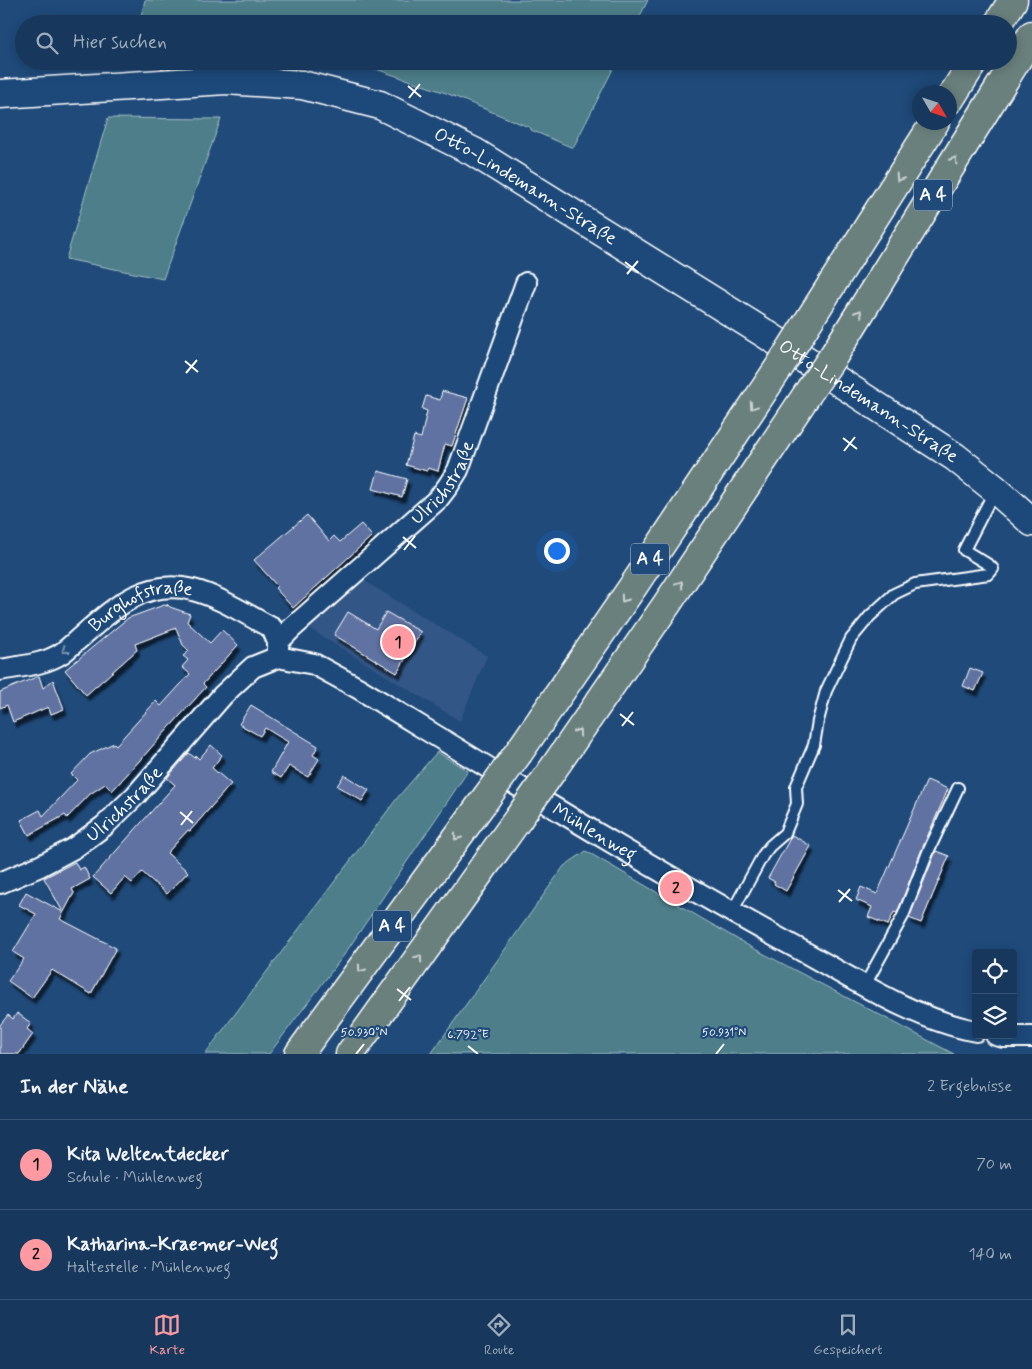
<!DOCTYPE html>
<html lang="de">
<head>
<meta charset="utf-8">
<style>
  :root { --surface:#17385c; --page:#203f62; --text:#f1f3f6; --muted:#9eacbb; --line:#365272; --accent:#ff9aa2 }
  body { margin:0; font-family:Mynerve,sans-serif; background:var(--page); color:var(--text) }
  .controls { position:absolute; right:15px; bottom:15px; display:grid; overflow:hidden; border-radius:5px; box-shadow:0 2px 12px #0003 }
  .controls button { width:45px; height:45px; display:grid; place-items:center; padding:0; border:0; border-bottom:1px solid var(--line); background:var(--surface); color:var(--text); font:25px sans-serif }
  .compass { position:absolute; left:912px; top:85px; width:45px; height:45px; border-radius:50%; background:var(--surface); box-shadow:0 2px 12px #0003; rotate:129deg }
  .you { position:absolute; left:556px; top:550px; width:18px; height:18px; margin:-12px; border:4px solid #fff; border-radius:50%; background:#1a73e8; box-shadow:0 0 0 8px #1a73e833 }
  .badge { display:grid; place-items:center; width:32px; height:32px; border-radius:50%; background:var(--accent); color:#111; font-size:16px; font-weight:700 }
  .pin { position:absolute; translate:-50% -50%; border:2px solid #fff; box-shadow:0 1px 5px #0006 }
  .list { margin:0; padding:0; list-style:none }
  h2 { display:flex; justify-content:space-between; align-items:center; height:65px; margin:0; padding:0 20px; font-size:21px }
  h2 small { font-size:16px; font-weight:400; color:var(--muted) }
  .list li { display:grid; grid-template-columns:32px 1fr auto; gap:15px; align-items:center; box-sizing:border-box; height:90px; padding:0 20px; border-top:1px solid var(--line) }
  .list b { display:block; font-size:19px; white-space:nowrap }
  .list p { margin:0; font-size:16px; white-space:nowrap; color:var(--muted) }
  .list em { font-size:16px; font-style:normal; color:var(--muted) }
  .icon { flex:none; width:28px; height:28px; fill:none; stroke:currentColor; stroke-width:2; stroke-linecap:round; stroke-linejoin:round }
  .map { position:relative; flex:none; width:1032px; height:1054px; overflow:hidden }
  .search { position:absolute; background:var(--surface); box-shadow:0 2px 12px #0003; left:15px; right:15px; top:15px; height:55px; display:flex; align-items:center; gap:12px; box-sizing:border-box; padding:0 18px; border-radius:28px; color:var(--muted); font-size:19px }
  .sheet { height:245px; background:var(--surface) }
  nav { display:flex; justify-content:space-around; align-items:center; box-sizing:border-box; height:70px; border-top:1px solid var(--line); background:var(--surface); font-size:14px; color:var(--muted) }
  nav a { display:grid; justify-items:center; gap:2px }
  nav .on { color:var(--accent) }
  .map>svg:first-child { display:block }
  .built { fill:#325686 }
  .green { fill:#4e7e89; stroke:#a6bec4 }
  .building { fill:#6072a1; stroke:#fff; filter:url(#shadow) }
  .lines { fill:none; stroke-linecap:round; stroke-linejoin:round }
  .lane-casing { stroke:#fff; stroke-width:14 }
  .street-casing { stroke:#fff; stroke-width:24 }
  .secondary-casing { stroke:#fff; stroke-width:31 }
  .highway-casing { stroke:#fff; stroke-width:31 }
  .lane { stroke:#1f4a7a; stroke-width:10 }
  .street { stroke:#1f4a7a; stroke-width:20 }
  .secondary { stroke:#1f4a7a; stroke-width:28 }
  .highway { stroke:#6a807d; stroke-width:28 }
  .highway-bridge-casing { stroke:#fff; stroke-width:31; stroke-linecap:butt }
  .highway-bridge { stroke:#6a807d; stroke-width:28 }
  .oneway { stroke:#cbd3d2 }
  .oneway2 { stroke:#7992af }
  .ticks { fill:none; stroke:#fff; stroke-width:2 }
  .labels { text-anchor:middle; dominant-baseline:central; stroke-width:4.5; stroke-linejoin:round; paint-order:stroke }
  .shield { fill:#1f4a7a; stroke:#bcc9d7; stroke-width:1 }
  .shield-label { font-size:18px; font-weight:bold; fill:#fff }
  .street-label { font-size:19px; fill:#fff; stroke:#1f4a7a }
  .ticks-label { font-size:12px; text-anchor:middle; fill:#fff; stroke:#1f4a7a; stroke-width:4.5; stroke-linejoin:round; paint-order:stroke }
</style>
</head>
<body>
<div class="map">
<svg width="1032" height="1054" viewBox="0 0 1032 1054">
  <defs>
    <filter id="shadow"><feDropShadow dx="3" dy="5.5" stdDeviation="1" flood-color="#0009"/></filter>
  </defs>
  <rect width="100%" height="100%" fill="#1f4a7a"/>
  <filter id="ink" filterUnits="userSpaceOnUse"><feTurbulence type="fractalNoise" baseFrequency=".02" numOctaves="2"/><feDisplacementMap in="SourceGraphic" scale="10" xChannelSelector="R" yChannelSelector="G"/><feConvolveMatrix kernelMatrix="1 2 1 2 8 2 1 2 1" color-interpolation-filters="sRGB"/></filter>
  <g filter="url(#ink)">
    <!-- built -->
    <path class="built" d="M 363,580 L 487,656 L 460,721 L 308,628 Z"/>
    <!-- green -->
    <path class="green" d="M 145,0 L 648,0 L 636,24 L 139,24 Z
      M 330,61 L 617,61 L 573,148 L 531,130 L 531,128 L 446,93 L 373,68 Z
      M 108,118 L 221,119 L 163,279 L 66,259 Z
      M 437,752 L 468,771 L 344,955 L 269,1054 L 205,1054 L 398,797 Z
      M 586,851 L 749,946 L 954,1054 L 431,1054 L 564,866 Z"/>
    <!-- building -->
    <path class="building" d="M 442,391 L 468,398 L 452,446 L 445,444 L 438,471 L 428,468 L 427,471 L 406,465 L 414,436 L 421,438 L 427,411 L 422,409 L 426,396 L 440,400 Z
      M 378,471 L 407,479 L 402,497 L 373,489 Z
      M 307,515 L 329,541 L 334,536 L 340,542 L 361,524 L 372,536 L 293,608 L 275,588 L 277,586 L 254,560 Z
      M 167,604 L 170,607 L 190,614 L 187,622 L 210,643 L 222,630 L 238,645 L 203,684 L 206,687 L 112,791 L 105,784 L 90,794 L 67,818 L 65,815 L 29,835 L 21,820 L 40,810 L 43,816 L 77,780 L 71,774 L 90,754 L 114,743 L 116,745 L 156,701 L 161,706 L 190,674 L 182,667 L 188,660 L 183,656 L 189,651 L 183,645 L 176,628 L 135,644 L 137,650 L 86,695 L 65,670 L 128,618 L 164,605 L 168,606 Z
      M 348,612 L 376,629 L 386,612 L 421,632 L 397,673 L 334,635 Z
      M 970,668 L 983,673 L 975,691 L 963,686 Z
      M 39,676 L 43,688 L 53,680 L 64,709 L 51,714 L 48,707 L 13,722 L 7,705 L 0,708 L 0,692 Z
      M 251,705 L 318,746 L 313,755 L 319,759 L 308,777 L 289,766 L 281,778 L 271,772 L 288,742 L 265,728 L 260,736 L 239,724 Z
      M 211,745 L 222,755 L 212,768 L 231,784 L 190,831 L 188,830 L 167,853 L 188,872 L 167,894 L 142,872 L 132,883 L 125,877 L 111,893 L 93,877 L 175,785 L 167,778 L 189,753 L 195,758 L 196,756 L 199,759 Z
      M 344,775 L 369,790 L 362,801 L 337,786 Z
      M 927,780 L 948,789 L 922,849 L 897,913 L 894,912 L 888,925 L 868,917 L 872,907 L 856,900 L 861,887 L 877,894 Z
      M 792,835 L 811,846 L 786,891 L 774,884 L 775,882 L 768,878 Z
      M 936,851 L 949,856 L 921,923 L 909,918 Z
      M 75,862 L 79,870 L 84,867 L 90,879 L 72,889 L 74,893 L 60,919 L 116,948 L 91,994 L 52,970 L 32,998 L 8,981 L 24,959 L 13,952 L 36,914 L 19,905 L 26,892 L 63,912 L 44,878 Z
      M 17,1013 L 31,1023 L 27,1029 L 33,1034 L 19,1054 L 0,1054 L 0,1025 L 8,1015 L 13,1019 Z"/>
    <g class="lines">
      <!-- lane casing -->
      <g class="lane-casing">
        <path id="lane" d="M 732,912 L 763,855 L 770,846 L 785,833 L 797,804 L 796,787 L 814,745 L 818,721 L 826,691 L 851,639 L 870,616 L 894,594 L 915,584 L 989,574 L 993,569 L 989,565 L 964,550 L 995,490
          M 865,985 L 903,916 L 928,852 L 958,788"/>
      </g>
      <!-- street casing -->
      <g class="street-casing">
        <g id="street">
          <path id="s1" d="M 278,657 L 278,642 L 292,628 L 438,499 L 448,486 L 458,470 L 526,283"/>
          <path id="s2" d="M 0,670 C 20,666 44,665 62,653 C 69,648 76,641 82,636 C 115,607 146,578 193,590 C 218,596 249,616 272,628 L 278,642"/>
          <path id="s3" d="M 0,883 L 40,866 L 74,848 L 104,826 L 136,795 L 223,695 L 253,667 L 278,657 L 314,664 L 358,688 C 502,776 646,866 795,947 C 851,977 912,1019 976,1031"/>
          <path d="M 996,1035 L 1004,1037 L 1032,1037"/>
        </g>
      </g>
      <!-- secondary casing -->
      <g class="secondary-casing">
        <g id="secondary">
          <path id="s4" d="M 0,94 L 226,80 L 302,85 L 380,105 L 474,152 L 761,331 L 955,457 L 995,489 L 1032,522"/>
        </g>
      </g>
      <!-- highway casing -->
      <g class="highway-casing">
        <path id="highway" d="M 998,24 L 1013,0
          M 950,99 L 974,61
          M 799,336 L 935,122
          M 834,355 L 1032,35
          M 519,752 L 634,585 L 780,366
          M 551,772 L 667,604 L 810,390
          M 299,1054 L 486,798
          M 350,1054 L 518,819"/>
      </g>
      <!-- lane -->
      <use href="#lane" class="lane"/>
      <!-- street -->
      <use href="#street" class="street"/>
      <!-- secondary -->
      <use href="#secondary" class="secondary"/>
      <!-- highway -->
      <use href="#highway" class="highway"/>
      <!-- highway-bridge casing -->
      <g class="highway-bridge-casing">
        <path id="highway-bridge" d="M 780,366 L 799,336
          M 810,390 L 834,355
          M 486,798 L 519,752
          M 518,819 L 551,772"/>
      </g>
      <!-- highway-bridge -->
      <use href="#highway-bridge" class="highway-bridge"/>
    </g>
    <!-- one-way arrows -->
    <defs><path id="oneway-chevron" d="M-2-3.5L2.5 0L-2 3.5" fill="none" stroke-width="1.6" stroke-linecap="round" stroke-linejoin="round" transform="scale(1.25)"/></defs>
    <g class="oneway">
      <use href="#oneway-chevron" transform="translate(954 160) rotate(-58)"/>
      <use href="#oneway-chevron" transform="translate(899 178) rotate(122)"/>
      <use href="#oneway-chevron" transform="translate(859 313) rotate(-58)"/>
      <use href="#oneway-chevron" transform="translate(753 406) rotate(124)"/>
      <use href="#oneway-chevron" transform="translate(680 584) rotate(-56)"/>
      <use href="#oneway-chevron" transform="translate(624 599) rotate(125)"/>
      <use href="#oneway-chevron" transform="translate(578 732) rotate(-55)"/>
      <use href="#oneway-chevron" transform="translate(457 837) rotate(126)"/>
      <use href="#oneway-chevron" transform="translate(419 958) rotate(-55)"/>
      <use href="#oneway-chevron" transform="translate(361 969) rotate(126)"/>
    </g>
    <use class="oneway2" href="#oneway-chevron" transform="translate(65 650) rotate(143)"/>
  </g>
  <!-- ticks -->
  <path class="ticks" d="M 408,86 L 421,97M 409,98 L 420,84M 625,262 L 639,273M 627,274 L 638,261M 185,361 L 198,372M 186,373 L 197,360M 843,438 L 857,449M 844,451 L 855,437M 403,537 L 416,548M 404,550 L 415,536M 620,714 L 634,725M 622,726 L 633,712M 180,812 L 193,823M 181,825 L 192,811M 838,890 L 852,901M 839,902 L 850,889M 397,989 L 411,1000M 399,1001 L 410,987M 468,1046 L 478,1054M 356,1054 L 364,1044M 716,1054 L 724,1044"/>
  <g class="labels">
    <!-- shield labels -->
    <g class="shield">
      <rect x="914" y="179.5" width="38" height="31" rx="4"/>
      <rect x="631" y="543.5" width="38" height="31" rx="4"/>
      <rect x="373" y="910.5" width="38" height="31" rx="4"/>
    </g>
    <g class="shield-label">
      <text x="933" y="195">A 4</text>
      <text x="650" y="559">A 4</text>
      <text x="392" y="926">A 4</text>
    </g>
    <!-- street labels -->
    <g class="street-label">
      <text stroke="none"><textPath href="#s4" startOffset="550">Otto-Lindemann-Straße</textPath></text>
      <text stroke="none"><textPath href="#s4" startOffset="955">Otto-Lindemann-Straße</textPath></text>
      <text stroke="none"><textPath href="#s1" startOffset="246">Ulrichstraße</textPath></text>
      <text stroke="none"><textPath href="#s2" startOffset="160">Burghofstraße</textPath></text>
      <text stroke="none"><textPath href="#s3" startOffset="149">Ulrichstraße</textPath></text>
      <text stroke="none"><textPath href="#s3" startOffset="728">Mühlenweg</textPath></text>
    </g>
  </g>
  <g class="ticks-label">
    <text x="364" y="1036">50.930°N</text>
    <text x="724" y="1036">50.931°N</text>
    <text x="468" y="1038">6.792°E</text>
  </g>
</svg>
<div class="controls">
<button><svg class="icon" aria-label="locate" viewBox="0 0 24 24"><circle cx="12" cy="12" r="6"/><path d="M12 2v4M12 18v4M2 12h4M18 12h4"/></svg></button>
<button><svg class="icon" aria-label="layers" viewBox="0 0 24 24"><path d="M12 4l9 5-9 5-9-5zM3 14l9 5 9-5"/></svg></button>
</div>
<svg class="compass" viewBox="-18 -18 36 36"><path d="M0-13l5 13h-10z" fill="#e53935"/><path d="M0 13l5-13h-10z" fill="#9eacbb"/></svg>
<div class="you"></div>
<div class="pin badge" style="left:398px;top:642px">1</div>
<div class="pin badge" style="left:676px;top:888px">2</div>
<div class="search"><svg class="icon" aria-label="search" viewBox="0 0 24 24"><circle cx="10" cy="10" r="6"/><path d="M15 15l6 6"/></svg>Hier suchen</div>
</div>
<section class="sheet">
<h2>In der Nähe<small>2 Ergebnisse</small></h2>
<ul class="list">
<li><span class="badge">1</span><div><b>Kita Weltentdecker</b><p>Schule · Mühlenweg</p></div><em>70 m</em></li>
<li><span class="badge">2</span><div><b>Katharina-Kraemer-Weg</b><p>Haltestelle · Mühlenweg</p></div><em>140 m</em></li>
</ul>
</section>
<nav>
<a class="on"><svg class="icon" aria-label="map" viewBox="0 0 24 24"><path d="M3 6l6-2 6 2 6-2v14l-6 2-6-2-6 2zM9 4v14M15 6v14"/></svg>Karte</a>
<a><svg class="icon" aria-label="directions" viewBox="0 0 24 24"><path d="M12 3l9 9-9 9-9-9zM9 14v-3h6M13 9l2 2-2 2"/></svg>Route</a>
<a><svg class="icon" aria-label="saved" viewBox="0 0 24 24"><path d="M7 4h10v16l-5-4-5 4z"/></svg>Gespeichert</a>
</nav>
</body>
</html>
